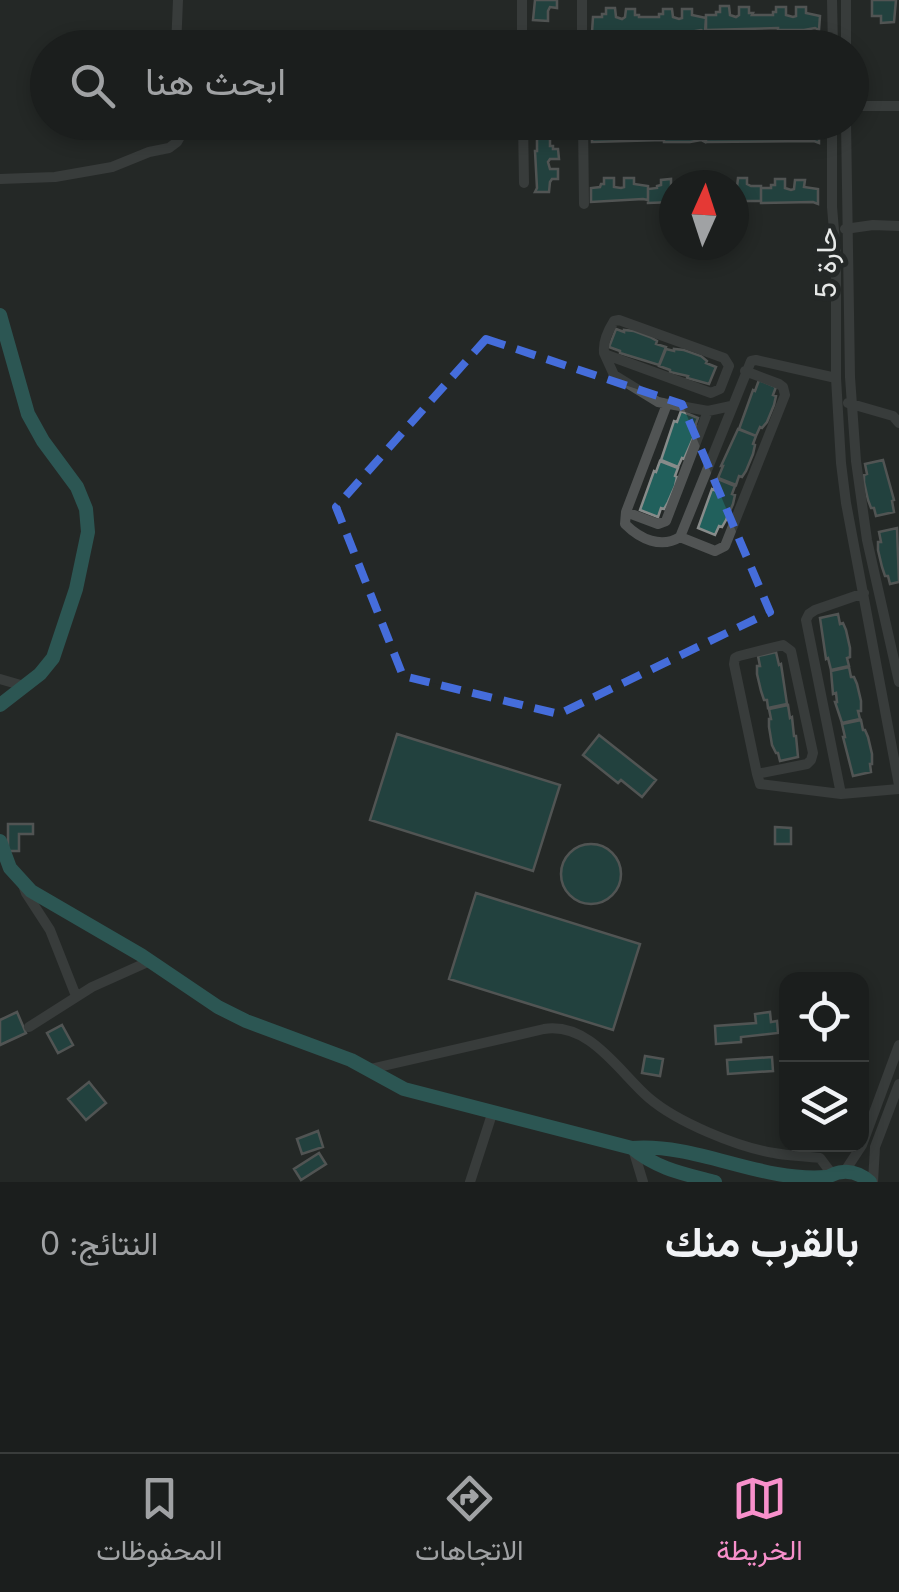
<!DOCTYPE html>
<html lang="ar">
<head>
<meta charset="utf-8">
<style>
  :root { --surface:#1b1e1d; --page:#282b2a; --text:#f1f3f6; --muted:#a0a2a4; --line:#393c3b; --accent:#f890cb }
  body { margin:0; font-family:Inter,Vazirmatn,sans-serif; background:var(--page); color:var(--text); direction:rtl }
  .controls { position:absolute; right:30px; bottom:30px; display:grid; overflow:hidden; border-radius:20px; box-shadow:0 5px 15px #0003 }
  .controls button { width:90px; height:90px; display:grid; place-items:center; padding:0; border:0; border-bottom:2px solid var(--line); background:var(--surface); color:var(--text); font:50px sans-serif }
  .compass { position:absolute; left:659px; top:170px; width:90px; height:90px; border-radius:50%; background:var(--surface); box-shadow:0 5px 15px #0003; rotate:3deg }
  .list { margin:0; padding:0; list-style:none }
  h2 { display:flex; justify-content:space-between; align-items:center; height:130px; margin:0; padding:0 40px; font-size:42px }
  h2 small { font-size:32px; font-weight:400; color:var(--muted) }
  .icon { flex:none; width:55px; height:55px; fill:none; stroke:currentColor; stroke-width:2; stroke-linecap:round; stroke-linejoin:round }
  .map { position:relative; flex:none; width:899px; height:1182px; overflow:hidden; direction:ltr }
  .search { position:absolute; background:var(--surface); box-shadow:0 5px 15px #0003; left:30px; right:30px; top:30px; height:110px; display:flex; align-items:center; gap:25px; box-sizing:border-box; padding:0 35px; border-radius:55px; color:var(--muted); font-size:38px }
  .sheet { height:270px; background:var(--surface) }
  nav { display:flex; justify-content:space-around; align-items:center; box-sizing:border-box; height:140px; border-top:2px solid var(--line); background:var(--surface); font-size:28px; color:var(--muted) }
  nav a { display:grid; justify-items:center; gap:5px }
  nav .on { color:var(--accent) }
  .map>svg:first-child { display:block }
  .building { fill:#21605c; stroke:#878b8a; stroke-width:2.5 }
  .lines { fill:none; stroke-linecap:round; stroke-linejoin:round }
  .minor { stroke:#515454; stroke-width:10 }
  .major { stroke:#378e89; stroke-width:14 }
  .marked { fill:none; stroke:#456ddb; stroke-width:8; stroke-dasharray:20 12; stroke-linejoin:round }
  .labels { text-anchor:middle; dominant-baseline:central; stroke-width:10; stroke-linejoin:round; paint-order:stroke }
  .street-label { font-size:28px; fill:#e7e9e8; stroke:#242827 }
</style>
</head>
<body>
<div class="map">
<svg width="899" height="1182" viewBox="0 0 899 1182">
  <rect width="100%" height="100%" fill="#242827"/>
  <!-- building -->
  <path class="building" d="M 535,0 L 557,0 L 557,8 L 550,7 L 548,11 L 548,21 L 533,20 Z
    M 872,0 L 896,0 L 894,22 L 881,23 L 881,16 L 872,16 Z
    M 720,6 L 729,6 L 730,15 L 736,17 L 739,15 L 739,7 L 749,7 L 749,13 L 753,13 L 752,15 L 773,15 L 773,12 L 776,12 L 776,7 L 786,7 L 786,15 L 793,17 L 796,16 L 796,7 L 806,7 L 806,13 L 820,16 L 819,30 L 815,28 L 804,30 L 778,30 L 778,28 L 706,30 L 706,15 L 716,15 L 716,12 L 720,12 Z
    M 606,8 L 615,8 L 616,17 L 622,19 L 625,17 L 626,9 L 635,9 L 635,15 L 639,15 L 639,17 L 659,17 L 659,14 L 663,14 L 663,9 L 672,9 L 673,17 L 679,19 L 682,18 L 682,9 L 692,9 L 692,15 L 706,18 L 705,32 L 701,30 L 690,32 L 592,32 L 593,17 L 602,17 L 602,14 L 606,14 Z
    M 537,122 L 552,122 L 550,126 L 550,146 L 553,146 L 553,149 L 558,149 L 559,159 L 550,159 L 548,162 L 550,169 L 558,169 L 558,179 L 552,179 L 550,182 L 549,192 L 535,192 L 537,188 L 535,151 L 537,151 Z
    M 605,122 L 615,122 L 615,127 L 622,129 L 625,127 L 625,122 L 635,122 L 638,127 L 659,127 L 659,124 L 662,124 L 662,122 L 672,122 L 672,127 L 679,129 L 681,128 L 682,122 L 691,122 L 691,125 L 695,127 L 705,128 L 705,142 L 701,140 L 690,142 L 664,142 L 664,140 L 592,142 L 592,127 L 602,127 L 601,124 Z
    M 719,122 L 729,122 L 729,128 L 736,129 L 738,128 L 739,122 L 748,122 L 748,126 L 752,126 L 752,128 L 772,128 L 776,122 L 786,122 L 786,128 L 792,129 L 795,128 L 795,122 L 805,122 L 805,126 L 809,128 L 819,128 L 819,143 L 814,141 L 706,142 L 706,128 L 715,128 L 715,125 L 719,125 Z
    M 604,178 L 614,178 L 614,187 L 621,188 L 624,187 L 624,178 L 634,178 L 634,184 L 648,186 L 648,200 L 643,199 L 591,202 L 591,188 L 600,187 L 601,184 L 604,184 Z
    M 738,178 L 747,178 L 747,184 L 751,186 L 761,186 L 761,201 L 734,201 L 734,188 L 737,187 Z
    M 671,179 L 671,188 L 674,189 L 674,202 L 648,203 L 648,189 L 657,188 L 657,186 L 661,185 L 661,180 Z
    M 775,179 L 785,179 L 785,188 L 791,190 L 794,189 L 795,180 L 805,180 L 804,187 L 818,189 L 818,204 L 813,202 L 761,203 L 761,188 L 771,188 L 771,185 L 775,185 Z
    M 616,329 L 624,332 L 624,330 L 634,331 L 650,337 L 657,341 L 656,344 L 666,347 L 659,365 L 620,353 L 620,351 L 609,347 Z
    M 666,349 L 674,351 L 674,349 L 684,350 L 701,356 L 707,361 L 706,363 L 716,367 L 709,384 L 687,378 L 688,376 L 670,372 L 670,370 L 659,366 Z
    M 759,380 L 776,387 L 773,395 L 776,396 L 774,405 L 767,422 L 762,428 L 760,427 L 756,436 L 739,429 L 753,390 L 755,391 Z
    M 681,411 L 698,418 L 695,426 L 698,427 L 684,459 L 682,458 L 678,467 L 661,460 L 674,421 L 677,422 Z
    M 738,429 L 756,436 L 753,444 L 755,445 L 753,454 L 746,471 L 742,477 L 739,476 L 736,485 L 718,478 L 723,466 L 721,466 Z
    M 883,460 L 894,500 L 892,501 L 894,512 L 876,516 L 874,508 L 871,508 L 868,500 L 864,482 L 864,475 L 867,474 L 865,464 Z
    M 660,461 L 678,468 L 675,476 L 677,477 L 675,486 L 668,502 L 664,509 L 661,508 L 658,517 L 640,510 L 654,471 L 656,472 Z
    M 718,479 L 735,486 L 732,494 L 735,495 L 733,504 L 726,520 L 722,527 L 719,526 L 715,535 L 698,528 L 712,489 L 714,490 Z
    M 897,528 L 899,582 L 890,584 L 888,576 L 885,576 L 882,567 L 878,550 L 878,542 L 881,542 L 879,532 Z
    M 838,614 L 840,624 L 843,623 L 846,630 L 850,648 L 850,657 L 847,658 L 849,666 L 831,670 L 828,658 L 826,659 L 820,618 Z
    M 776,652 L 779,665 L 781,664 L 787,704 L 768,708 L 767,700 L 764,700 L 761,691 L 757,674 L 757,666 L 760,666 L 758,656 Z
    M 849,667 L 851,677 L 854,677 L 857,684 L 861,701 L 861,711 L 858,711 L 860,719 L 842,723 L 835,702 L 837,702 L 836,693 L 833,694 L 831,671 Z
    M 788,705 L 790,718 L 792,717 L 794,736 L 796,736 L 798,757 L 780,761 L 778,753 L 776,753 L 772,745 L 769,727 L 769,719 L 771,719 L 769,709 Z
    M 861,720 L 863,730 L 865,730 L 868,737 L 872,754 L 872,764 L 870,764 L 871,772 L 853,776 L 843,737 L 845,737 L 842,724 Z
    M 397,734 L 560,785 L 533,871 L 370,820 Z
    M 599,735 L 656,780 L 642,797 L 621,780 L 618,783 L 583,755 Z
    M 8,824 L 33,824 L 33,834 L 19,834 L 19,851 L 8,851 Z
    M 775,827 L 791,828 L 791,844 L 775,844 Z
    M561 874a30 30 0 1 1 60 0a30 30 0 1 1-60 0Z
    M 476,893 L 640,944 L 613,1030 L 449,979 Z
    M 17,1012 L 26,1033 L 0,1045 L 0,1020 Z
    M 770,1012 L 771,1022 L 777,1021 L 778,1033 L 741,1037 L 741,1042 L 716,1044 L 715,1026 L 756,1023 L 755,1014 Z
    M 62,1025 L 73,1045 L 58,1053 L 47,1033 Z
    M 645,1056 L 663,1059 L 660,1076 L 642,1073 Z
    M 772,1057 L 773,1071 L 728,1074 L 727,1060 Z
    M 89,1082 L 106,1103 L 86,1120 L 68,1099 Z
    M 318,1131 L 323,1147 L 302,1154 L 297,1139 Z
    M 319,1153 L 326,1164 L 301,1180 L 294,1169 Z"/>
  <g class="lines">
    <!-- minor -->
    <path class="minor" d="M 522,0 L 522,48
      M 832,0 L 833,48
      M 846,0 L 846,48
      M 582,47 L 618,48
      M 176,48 L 178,0
      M 582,48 L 582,0
      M 807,48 L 833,45
      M 852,106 L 899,106
      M 523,122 L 524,183
      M 583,122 L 584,204
      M 832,122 L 832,207 L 836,254 L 836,378 L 841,463 L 846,503 L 899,785
      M 846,122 L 850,377 L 856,461 L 867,540 L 899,682
      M 0,179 L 55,177 L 112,167 L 149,152 L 169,148 L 177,142 L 188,122
      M 845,229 L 873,225 L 899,226
      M 619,320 L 724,358 L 729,366 L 720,389 L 711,393 L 607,355 L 604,352 C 603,342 609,329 614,321 Z
      M 604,353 L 614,375 L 658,402 L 708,411 L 731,406
      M 848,403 L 893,416 L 899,423
      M 667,404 L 626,512 L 625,524 C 640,539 661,549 680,537 L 751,361 L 756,360 L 836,378
      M 626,512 L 658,524 L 666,521 L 708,411
      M 680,537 L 715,551 L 725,546 L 785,395 L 783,387 L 779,384 L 745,371
      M 0,679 L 24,686
      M 757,774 L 807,764 L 811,760 L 813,753 L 791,651 L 783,645 L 739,656 L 735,658 L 734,664 L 757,774 L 760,784 L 841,794 L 899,789
      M 841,794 L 806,620 L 809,614 L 815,610 L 864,593
      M 23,885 L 26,893 L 50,930 L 76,996
      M 29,1027 L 92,987 L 150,961
      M 370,1069 L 544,1029 C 590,1022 619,1072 649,1098 C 677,1122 737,1147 774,1153 C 789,1156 805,1156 820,1158 L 832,1174
      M 633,1149 L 643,1182
      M 845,1171 L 862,1145 L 899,1045
      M 470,1182 L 493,1111
      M 873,1182 L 875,1147 L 899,1084"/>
    <!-- major -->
    <path class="major" d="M 0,315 L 28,414 L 43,441 L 77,487 L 86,509 L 88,532 L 76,589 L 53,658 L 40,674 L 0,705
      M 0,841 L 10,868 L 31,891 L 141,955 L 218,1007 L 246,1021 L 351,1060 L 404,1089 L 632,1148 C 698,1143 759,1182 826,1177
      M 632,1148 C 657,1169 685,1174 715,1182
      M 822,1181 C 838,1168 855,1169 870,1182"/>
  </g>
  <!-- marked area -->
  <path d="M0 0H899V1182H0ZM 486,339 L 682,404 L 770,612 L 559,714 L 403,676 L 336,507 Z" fill="#242827" fill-opacity=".55" fill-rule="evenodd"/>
  <path class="marked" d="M 486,339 L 682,404 L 770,612 L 559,714 L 403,676 L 336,507 Z"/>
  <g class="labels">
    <!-- street labels -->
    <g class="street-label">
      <text transform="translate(826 263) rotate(-90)">حارة 5</text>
    </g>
  </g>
</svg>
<div class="controls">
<button><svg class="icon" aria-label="locate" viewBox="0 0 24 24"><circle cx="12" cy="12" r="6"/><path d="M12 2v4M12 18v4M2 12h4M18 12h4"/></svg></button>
<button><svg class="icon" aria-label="layers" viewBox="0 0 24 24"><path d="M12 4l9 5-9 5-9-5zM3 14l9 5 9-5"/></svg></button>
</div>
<svg class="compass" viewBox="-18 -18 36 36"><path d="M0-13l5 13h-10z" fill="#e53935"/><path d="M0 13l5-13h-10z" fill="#a0a2a4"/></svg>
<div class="search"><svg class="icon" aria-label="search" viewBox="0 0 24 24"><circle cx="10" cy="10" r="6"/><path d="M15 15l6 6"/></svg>ابحث هنا</div>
</div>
<section class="sheet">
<h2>بالقرب منك<small>النتائج: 0</small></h2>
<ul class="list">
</ul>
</section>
<nav>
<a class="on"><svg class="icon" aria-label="map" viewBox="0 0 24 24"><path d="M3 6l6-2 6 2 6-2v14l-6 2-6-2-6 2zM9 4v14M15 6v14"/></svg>الخريطة</a>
<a><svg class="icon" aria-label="directions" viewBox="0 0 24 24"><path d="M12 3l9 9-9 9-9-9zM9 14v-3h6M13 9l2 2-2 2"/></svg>الاتجاهات</a>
<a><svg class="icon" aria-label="saved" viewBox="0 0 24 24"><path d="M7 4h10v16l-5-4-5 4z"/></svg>المحفوظات</a>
</nav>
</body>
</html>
